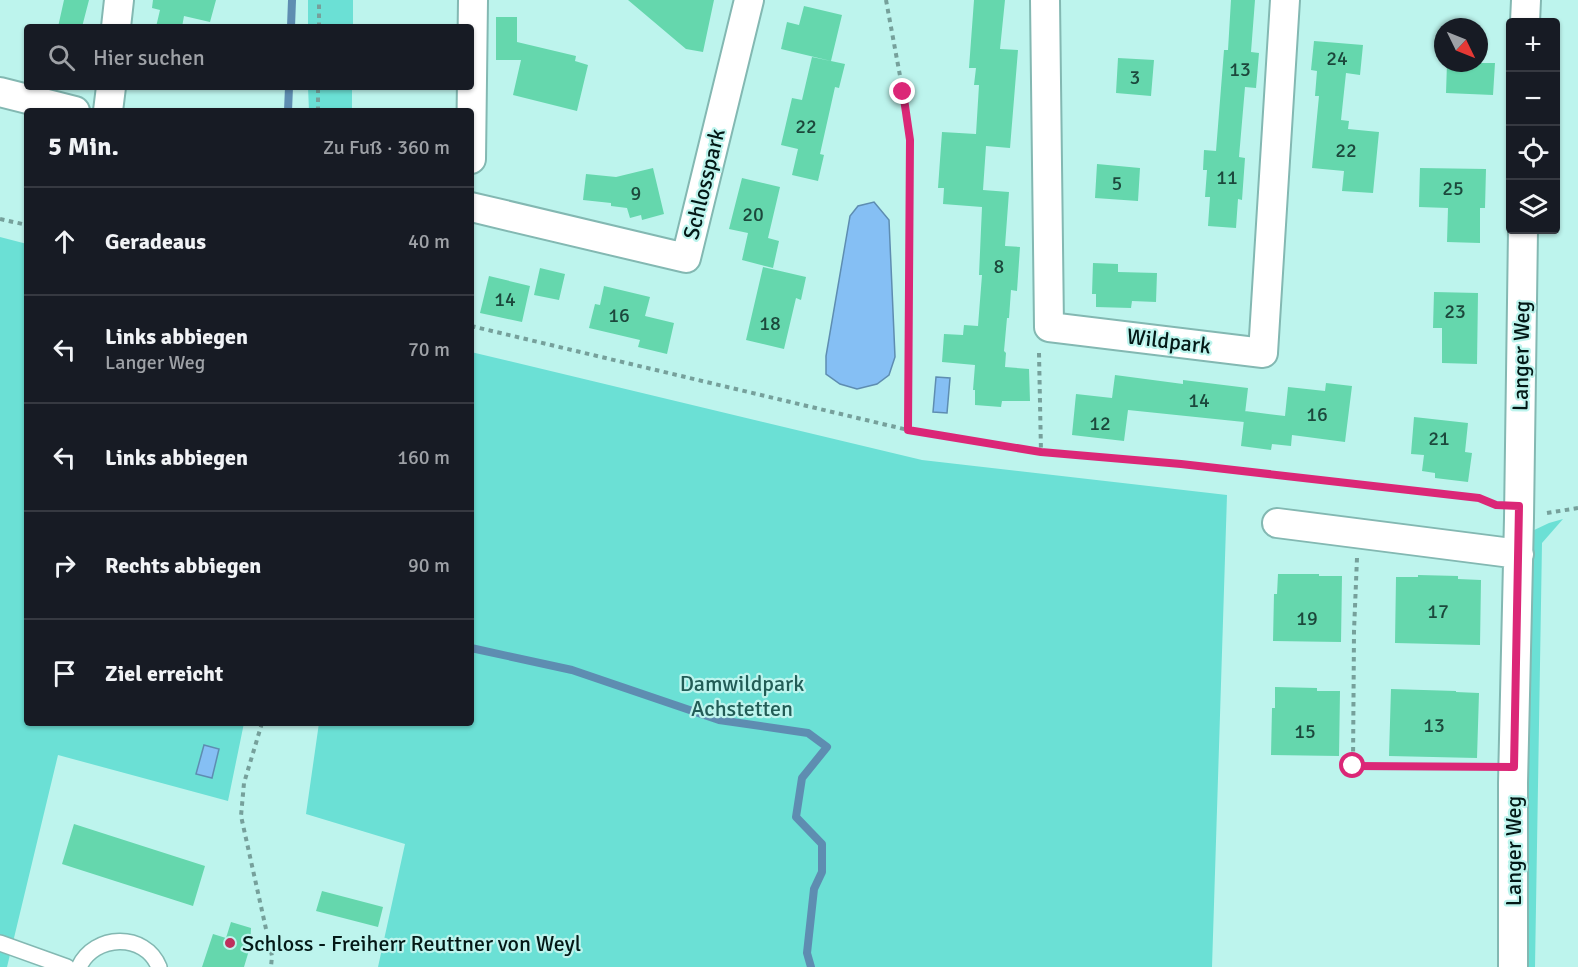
<!DOCTYPE html>
<html lang="de">
<head>
<meta charset="utf-8">
<style>
  :root { --surface:#171b24; --page:#20242c; --text:#f1f3f6; --muted:#9ea1a6; --line:#363941 }
  body { margin:0; font-family:Signika,sans-serif; background:var(--page); color:var(--text) }
  .controls { position:absolute; right:18px; top:18px; display:grid; overflow:hidden; border-radius:6px; box-shadow:0 2px 4px #0004 }
  .controls button { width:54px; height:54px; display:grid; place-items:center; padding:0; border:0; border-bottom:2px solid var(--line); background:var(--surface); color:var(--text); font:30px sans-serif }
  .compass { position:absolute; left:1434px; top:18px; width:54px; height:54px; border-radius:50%; background:var(--surface); box-shadow:0 2px 4px #0004; rotate:133deg }
  .stop { position:absolute; width:18px; height:18px; margin:-14px; border:4px solid #db2777; border-radius:50%; background:#fff }
  .stop.end { background:#db2777; border-color:#fff; box-shadow:0 2px 6px #0008 }
  .list { margin:0; padding:0; list-style:none }
  h2 { display:flex; justify-content:space-between; align-items:center; height:78px; margin:0; padding:0 24px; font-size:26px }
  h2 small { font-size:20px; font-weight:400; color:var(--muted) }
  .list li { display:grid; grid-template-columns:39px 1fr auto; gap:18px; align-items:center; box-sizing:border-box; height:108px; padding:0 24px; border-top:2px solid var(--line) }
  .list b { display:block; font-size:22px; white-space:nowrap }
  .list p { margin:0; font-size:20px; white-space:nowrap; color:var(--muted) }
  .list em { font-size:20px; font-style:normal; color:var(--muted) }
  .icon { flex:none; width:33px; height:33px; fill:none; stroke:currentColor; stroke-width:2; stroke-linecap:round; stroke-linejoin:round }
  .map { position:relative; flex:none; width:1578px; height:967px; overflow:hidden }
  .search { position:absolute; background:var(--surface); box-shadow:0 2px 4px #0004; left:24px; top:24px; width:450px; height:66px; display:flex; align-items:center; gap:15px; box-sizing:border-box; padding:0 21px; border-radius:6px; color:var(--muted); font-size:22px }
  .panel { position:absolute; background:var(--surface); box-shadow:0 2px 4px #0004; left:24px; top:108px; width:450px; height:618px; border-radius:6px }
  .map>svg:first-child { display:block }
  .green { fill:#6be0d5 }
  .water { fill:#85bff4; stroke:#5e8db1; stroke-width:1.5 }
  .lines { fill:none; stroke-linecap:round; stroke-linejoin:round }
  .stream { stroke:#5e8db1; stroke-width:8 }
  .building { fill:#65d7ad }
  .service-casing { stroke:#83b8b2; stroke-width:18 }
  .minor-casing { stroke:#83b8b2; stroke-width:32 }
  .path { stroke:#76a09b; stroke-width:4; stroke-dasharray:4.5 4.5; stroke-linecap:butt }
  .service { stroke:#fff; stroke-width:15 }
  .minor { stroke:#fff; stroke-width:28 }
  .route { stroke:#db2777; stroke-width:8 }
  .poi-dot { fill:#be305d; stroke:#bdf4ed; stroke-width:2 }
  .labels { text-anchor:middle; dominant-baseline:central; stroke-width:4.5; stroke-linejoin:round; paint-order:stroke }
  .number-label { font-size:20px; fill:#1c483c }
  .street-label { font-size:22px; fill:#031816; stroke:#bdf4ed }
  .park-label { font-size:22px; fill:#225c56; stroke:#bdf4ed }
  .poi-label { font-size:22px; fill:#031816; stroke:#bdf4ed; text-anchor:start }
</style>
</head>
<body>
<div class="map">
<svg width="1578" height="967" viewBox="0 0 1578 967">
  <rect width="100%" height="100%" fill="#bdf4ed"/>
  <!-- green -->
  <path class="green" d="M 308,0 L 353,0 L 353,27 L 308,27 Z
    M 308,87 L 352,87 L 352,111 L 309,111 Z
    M 0,237 L 27,244 L 27,723 L 244,723 L 228,801 L 58,755 L 7,967 L 0,967 Z
    M 471,352 L 922,460 L 1227,495 L 1212,967 L 378,967 L 405,844 L 306,814 L 319,723 L 471,723 Z
    M 1563,519 L 1542,543 L 1535,967 L 1521,967 L 1530,532 L 1549,523 Z"/>
  <!-- water -->
  <path class="water" d="M 874,202 L 889,220 L 895,357 L 889,375 L 877,384 L 857,389 L 840,384 L 826,374 L 826,356 L 850,216 L 858,206 Z
    M 936,377 L 950,378 L 947,413 L 933,412 Z
    M 204,745 L 219,749 L 212,778 L 196,774 Z"/>
  <g class="lines">
    <!-- stream -->
    <path class="stream" d="M 291,27 L 292,0
      M 288,111 L 289,87
      M 471,648 L 572,670 L 719,720 L 808,733 L 827,747 L 802,778 L 796,817 L 822,844 L 822,872 L 814,889 L 807,953 L 811,967"/>
  </g>
  <!-- building -->
  <path class="building" d="M 64,0 L 89,0 L 82,27 L 58,27 Z
    M 153,0 L 216,0 L 210,22 L 184,16 L 182,27 L 156,27 L 160,10 L 152,8 Z
    M 628,0 L 714,0 L 703,52 L 686,49 Z
    M 974,0 L 1005,0 L 1000,49 L 1018,50 L 1010,148 L 986,146 L 983,190 L 1009,192 L 1005,246 L 1020,247 L 1017,291 L 1011,290 L 1009,318 L 1007,318 L 1004,351 L 1006,353 L 1005,367 L 1029,369 L 1030,401 L 1002,401 L 1001,407 L 975,405 L 975,390 L 973,390 L 975,365 L 942,362 L 944,334 L 963,335 L 964,325 L 978,326 L 982,275 L 979,275 L 982,207 L 943,204 L 944,188 L 938,188 L 942,132 L 976,134 L 979,85 L 974,85 L 976,68 L 969,68 Z
    M 1231,0 L 1255,0 L 1251,52 L 1259,53 L 1256,88 L 1245,87 L 1239,157 L 1245,158 L 1242,200 L 1238,199 L 1236,228 L 1208,226 L 1210,197 L 1205,197 L 1207,170 L 1203,170 L 1204,150 L 1216,151 L 1224,50 L 1228,50 Z
    M 804,6 L 842,15 L 831,61 L 781,49 L 787,22 L 799,25 Z
    M 496,17 L 517,17 L 517,42 L 576,56 L 575,61 L 588,65 L 577,111 L 513,95 L 521,60 L 496,60 Z
    M 1314,41 L 1363,45 L 1360,75 L 1346,73 L 1341,120 L 1349,121 L 1348,129 L 1379,132 L 1373,193 L 1342,191 L 1344,171 L 1312,168 L 1319,96 L 1315,96 L 1317,71 L 1311,70 Z
    M 812,57 L 845,64 L 839,88 L 835,87 L 820,154 L 824,155 L 818,181 L 792,175 L 798,149 L 781,145 L 792,98 L 802,100 Z
    M 1118,58 L 1154,60 L 1151,96 L 1116,93 Z
    M 1447,63 L 1495,63 L 1493,95 L 1446,93 Z
    M 1097,164 L 1140,168 L 1138,201 L 1095,198 Z
    M 653,168 L 664,214 L 642,220 L 641,215 L 630,218 L 627,208 L 611,206 L 611,203 L 583,200 L 586,174 L 616,177 Z
    M 1420,168 L 1486,169 L 1485,208 L 1480,208 L 1480,243 L 1447,242 L 1448,208 L 1419,207 Z
    M 742,178 L 780,187 L 768,238 L 779,241 L 773,268 L 742,260 L 748,233 L 729,229 Z
    M 1093,263 L 1118,264 L 1118,272 L 1157,273 L 1156,302 L 1132,301 L 1131,308 L 1096,307 L 1096,294 L 1092,294 Z
    M 763,267 L 806,277 L 801,300 L 796,298 L 784,349 L 746,340 Z
    M 540,268 L 565,274 L 559,300 L 534,295 Z
    M 489,276 L 530,286 L 522,322 L 480,313 Z
    M 604,286 L 650,297 L 645,316 L 674,323 L 667,354 L 638,347 L 640,340 L 589,328 L 595,304 L 600,305 Z
    M 1434,292 L 1478,293 L 1477,364 L 1442,363 L 1442,328 L 1433,328 Z
    M 1115,375 L 1183,384 L 1183,380 L 1248,388 L 1244,422 L 1128,410 L 1124,441 L 1072,435 L 1076,394 L 1112,398 Z
    M 1326,383 L 1352,386 L 1345,442 L 1292,435 L 1291,446 L 1272,444 L 1271,450 L 1241,446 L 1245,411 L 1285,416 L 1288,387 L 1325,391 Z
    M 1414,417 L 1468,423 L 1465,452 L 1472,453 L 1468,482 L 1435,478 L 1435,473 L 1422,471 L 1424,455 L 1411,454 Z
    M 1278,574 L 1319,574 L 1319,576 L 1342,576 L 1341,642 L 1273,641 L 1274,594 L 1277,594 Z
    M 1418,575 L 1458,576 L 1458,579 L 1481,580 L 1480,645 L 1395,643 L 1396,577 L 1418,577 Z
    M 1275,687 L 1317,688 L 1317,691 L 1340,691 L 1339,756 L 1271,755 L 1272,708 L 1275,708 Z
    M 1391,689 L 1456,691 L 1456,692 L 1479,693 L 1477,758 L 1389,756 Z
    M 74,824 L 205,866 L 193,906 L 62,864 Z
    M 322,891 L 383,907 L 378,927 L 316,911 Z
    M 231,922 L 251,928 L 250,947 L 244,967 L 202,967 L 213,934 L 226,938 Z"/>
  <g class="lines">
    <!-- service casing -->
    <g class="service-casing">
      <path id="service" d="M 0,943 L 67,967
        M 79,967 C 94,934 145,932 159,967"/>
    </g>
    <!-- minor casing -->
    <g class="minor-casing">
      <path id="minor" d="M 1045,0 L 1049,327 L 1263,353 L 1285,0
        M 1525,22 L 1526,0
        M 116,27 L 119,0
        M 0,92 L 75,111
        M 108,111 L 111,87
        M 471,159 L 473,0
        M 471,207 L 686,258 L 749,0
        M 1277,523 L 1519,554
        M 1513,967 L 1513,783 L 1519,518 L 1523,230"/>
    </g>
    <!-- path -->
    <path class="path" d="M 886,0 L 903,92 L 910,140 L 908,430
      M 319,27 L 319,0
      M 318,111 L 318,87
      M 0,219 L 27,225
      M 471,326 L 908,430 L 1041,452 L 1181,464 L 1479,498 L 1492,504
      M 1039,353 L 1041,452
      M 1547,513 L 1578,508
      M 1357,558 L 1354,631 L 1353,766 L 1486,767
      M 262,723 L 244,783 L 241,816 L 272,956 L 271,967"/>
    <!-- service -->
    <use href="#service" class="service"/>
    <!-- minor -->
    <use href="#minor" class="minor"/>
  </g>
  <g class="lines">
    <!-- route -->
    <path class="route" d="M 903,92 L 910,140 L 908,430 L 1041,452 L 1181,464 L 1479,498 L 1496,505 L 1519,506 L 1514,767 L 1353,766"/>
  </g>
  <!-- markers -->
  <circle class="poi-dot" cx="230" cy="943" r="6"/>
  <g class="labels">
    <!-- number labels -->
    <g class="number-label">
      <text x="1337" y="58">24</text>
      <text x="1240" y="69">13</text>
      <text x="1135" y="77">3</text>
      <text x="806" y="126">22</text>
      <text x="1346" y="150">22</text>
      <text x="1227" y="177">11</text>
      <text x="1117" y="183">5</text>
      <text x="1453" y="188">25</text>
      <text x="636" y="193">9</text>
      <text x="753" y="214">20</text>
      <text x="999" y="266">8</text>
      <text x="505" y="299">14</text>
      <text x="1455" y="311">23</text>
      <text x="619" y="315">16</text>
      <text x="770" y="323">18</text>
      <text x="1199" y="400">14</text>
      <text x="1317" y="414">16</text>
      <text x="1100" y="423">12</text>
      <text x="1439" y="438">21</text>
      <text x="1438" y="611">17</text>
      <text x="1307" y="618">19</text>
      <text x="1434" y="725">13</text>
      <text x="1305" y="731">15</text>
    </g>
    <!-- street labels -->
    <g class="street-label">
      <text transform="translate(704 184) rotate(-76)">Schlosspark</text>
      <text transform="translate(1169 341) rotate(7)">Wildpark</text>
      <text transform="translate(1521 356) rotate(-89)">Langer Weg</text>
      <text transform="translate(1513 851) rotate(-90)">Langer Weg</text>
    </g>
    <!-- park labels -->
    <g class="park-label">
      <text x="742" y="683">Damwildpark<tspan x="742" dy="25">Achstetten</tspan></text>
    </g>
    <!-- poi labels -->
    <g class="poi-label">
      <text x="242" y="943">Schloss - Freiherr Reuttner von Weyl</text>
    </g>
  </g>
</svg>
<div class="controls">
<button>+</button>
<button>−</button>
<button><svg class="icon" aria-label="locate" viewBox="0 0 24 24"><circle cx="12" cy="12" r="6"/><path d="M12 2v4M12 18v4M2 12h4M18 12h4"/></svg></button>
<button><svg class="icon" aria-label="layers" viewBox="0 0 24 24"><path d="M12 4l9 5-9 5-9-5zM3 14l9 5 9-5"/></svg></button>
</div>
<svg class="compass" viewBox="-18 -18 36 36"><path d="M0-13l5 13h-10z" fill="#e53935"/><path d="M0 13l5-13h-10z" fill="#9ea1a6"/></svg>
<div class="stop" style="left:1353px;top:766px"></div>
<div class="stop end" style="left:903px;top:92px"></div>
<div class="search"><svg class="icon" aria-label="search" viewBox="0 0 24 24"><circle cx="10" cy="10" r="6"/><path d="M15 15l6 6"/></svg>Hier suchen</div>
<section class="panel">
<h2>5 Min.<small>Zu Fuß · 360 m</small></h2>
<ul class="list">
<li><svg class="icon" aria-label="ahead" viewBox="0 0 24 24"><path d="M12 20V5M6 11l6-6 6 6"/></svg><div><b>Geradeaus</b></div><em>40 m</em></li>
<li><svg class="icon" aria-label="left" viewBox="0 0 24 24"><path d="M17 20v-9H6M10 6l-5 5 5 5"/></svg><div><b>Links abbiegen</b><p>Langer Weg</p></div><em>70 m</em></li>
<li><svg class="icon" aria-label="left" viewBox="0 0 24 24"><path d="M17 20v-9H6M10 6l-5 5 5 5"/></svg><div><b>Links abbiegen</b></div><em>160 m</em></li>
<li><svg class="icon" aria-label="right" viewBox="0 0 24 24"><path d="M7 20v-9h11M14 6l5 5-5 5"/></svg><div><b>Rechts abbiegen</b></div><em>90 m</em></li>
<li><svg class="icon" aria-label="arrive" viewBox="0 0 24 24"><path d="M6 21V4h12l-3 4 3 4H6"/></svg><div><b>Ziel erreicht</b></div></li>
</ul>
</section>
</div>
</body>
</html>
